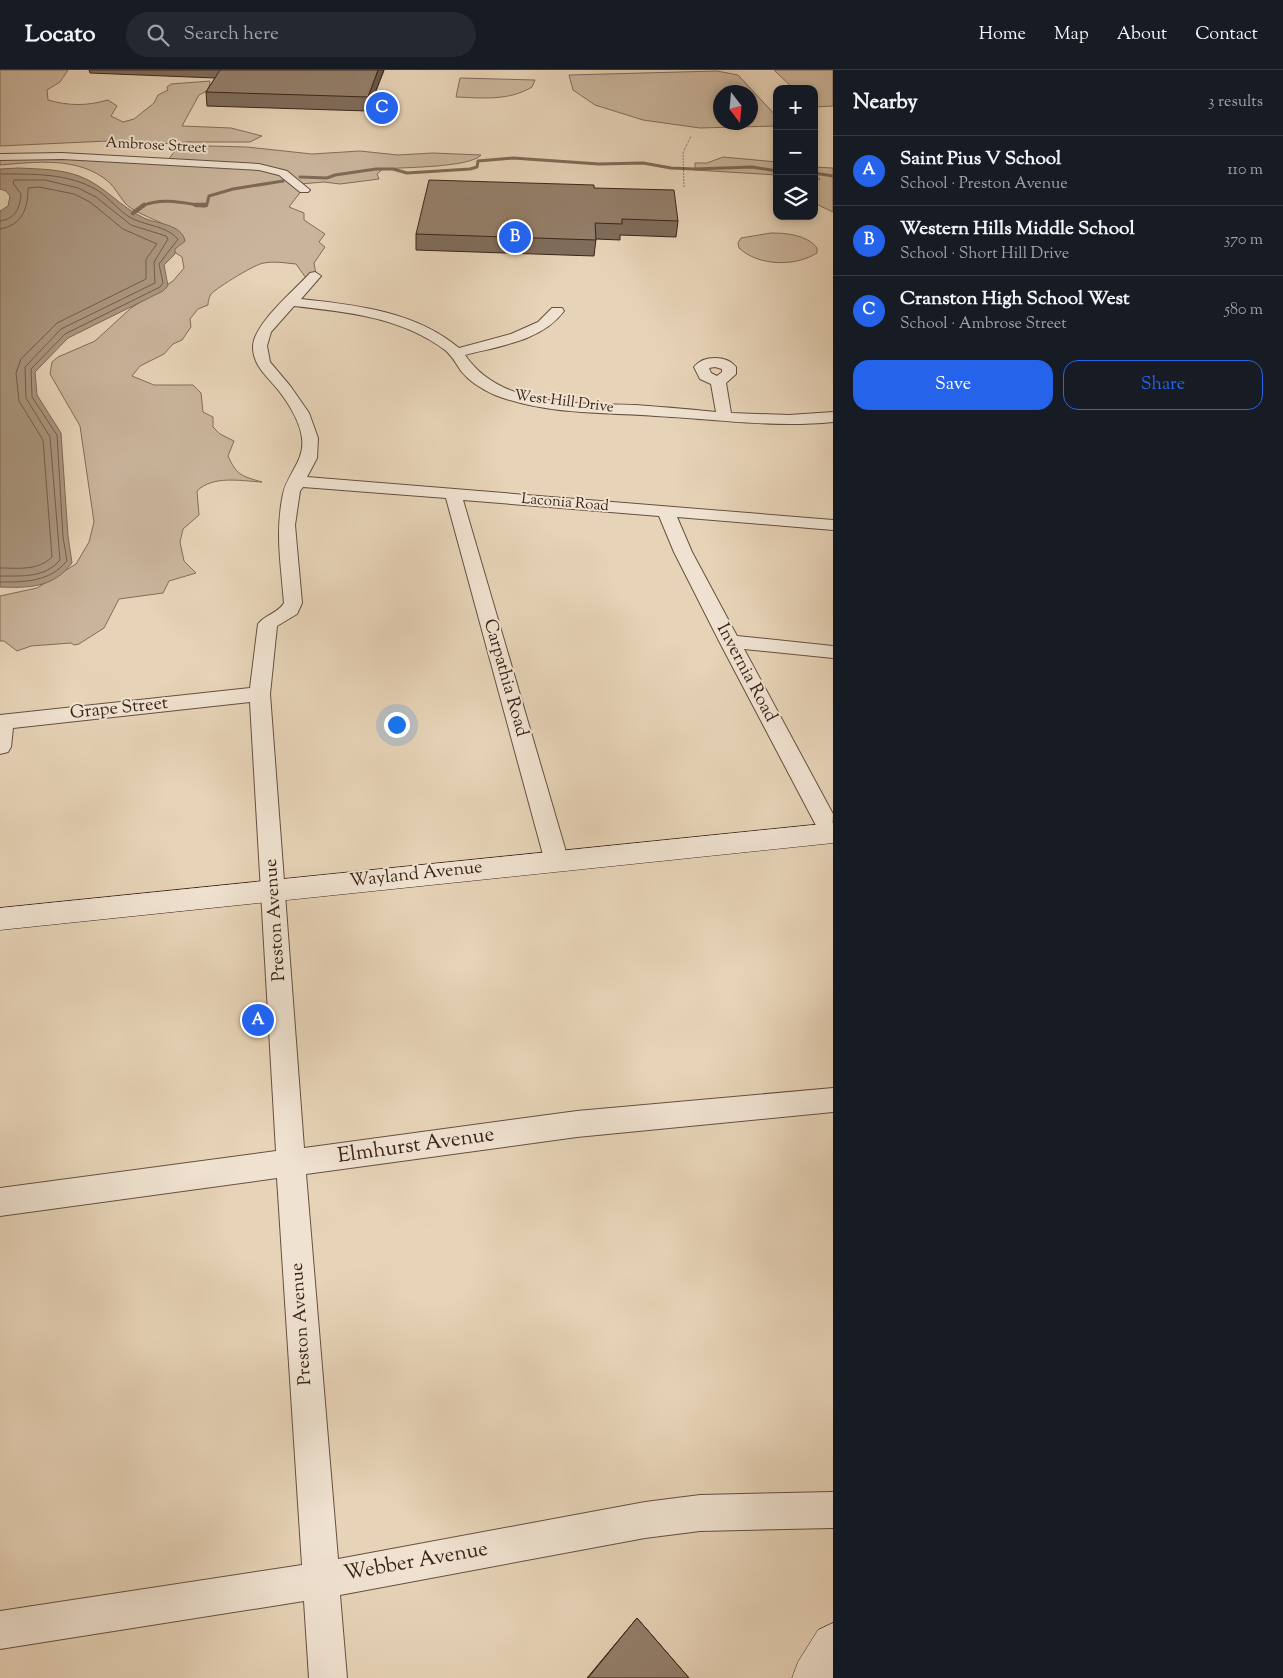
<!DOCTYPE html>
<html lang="en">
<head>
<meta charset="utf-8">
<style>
  :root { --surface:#171b24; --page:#242831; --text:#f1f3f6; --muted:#9ea1a6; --line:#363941; --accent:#2563eb }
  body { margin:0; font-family:"Sorts Mill Goudy",serif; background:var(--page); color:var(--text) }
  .controls { position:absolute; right:15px; top:15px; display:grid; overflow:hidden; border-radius:10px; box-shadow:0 2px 8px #0003 }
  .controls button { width:45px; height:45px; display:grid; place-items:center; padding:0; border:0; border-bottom:1px solid var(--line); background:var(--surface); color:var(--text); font:25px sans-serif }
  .compass { position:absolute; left:713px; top:15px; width:45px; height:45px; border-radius:50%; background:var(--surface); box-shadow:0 2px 8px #0003; rotate:164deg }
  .you { position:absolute; left:396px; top:654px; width:18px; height:18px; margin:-12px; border:4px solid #fff; border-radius:50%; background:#1a73e8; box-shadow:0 0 0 8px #1a73e833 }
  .badge { display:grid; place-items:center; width:32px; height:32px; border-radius:50%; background:var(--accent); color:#fff; font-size:16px; font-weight:700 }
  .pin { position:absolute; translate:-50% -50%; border:2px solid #fff; box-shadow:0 1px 5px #0006 }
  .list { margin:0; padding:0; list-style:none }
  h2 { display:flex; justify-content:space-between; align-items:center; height:65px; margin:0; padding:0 20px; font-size:21px }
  h2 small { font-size:16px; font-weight:400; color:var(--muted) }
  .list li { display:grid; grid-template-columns:32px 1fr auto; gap:15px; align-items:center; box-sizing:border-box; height:70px; padding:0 20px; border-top:1px solid var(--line) }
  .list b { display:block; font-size:19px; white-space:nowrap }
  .list p { margin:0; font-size:16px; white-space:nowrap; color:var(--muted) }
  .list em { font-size:16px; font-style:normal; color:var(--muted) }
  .actions { display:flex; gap:10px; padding:15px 20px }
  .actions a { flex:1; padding:11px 0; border:1px solid var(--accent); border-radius:15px; text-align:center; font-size:18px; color:var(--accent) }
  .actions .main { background:var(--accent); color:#fff }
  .icon { flex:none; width:28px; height:28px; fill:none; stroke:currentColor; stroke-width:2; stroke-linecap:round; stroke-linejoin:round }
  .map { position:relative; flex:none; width:833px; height:1608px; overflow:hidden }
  header { display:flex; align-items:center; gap:30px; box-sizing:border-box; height:70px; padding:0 25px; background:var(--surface); border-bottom:1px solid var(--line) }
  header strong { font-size:24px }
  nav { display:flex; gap:28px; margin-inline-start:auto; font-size:18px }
  .search { width:350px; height:45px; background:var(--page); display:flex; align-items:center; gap:12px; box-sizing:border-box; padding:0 18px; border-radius:28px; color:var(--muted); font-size:19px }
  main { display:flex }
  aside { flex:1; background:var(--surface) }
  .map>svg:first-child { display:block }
  .green { fill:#cab59c; stroke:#826c5a; fill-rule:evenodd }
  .water { fill:#ac9881; stroke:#7e6a57 }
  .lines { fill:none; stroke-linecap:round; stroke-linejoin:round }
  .shore { stroke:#735e4d; stroke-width:1 }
  .stream-far1 { stroke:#7e6a57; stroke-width:3 }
  .stream { stroke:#7e6a57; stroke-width:4.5 }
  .street-casing { stroke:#655040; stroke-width:2 }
  .secondary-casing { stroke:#3a2419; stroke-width:1 }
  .path { stroke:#3a2419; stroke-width:1; stroke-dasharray:0.5 1; stroke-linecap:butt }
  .street { fill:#efe2d0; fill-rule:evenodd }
  .secondary { fill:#efe2d0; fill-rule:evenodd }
  .wall { fill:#7f6d5c; stroke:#3a2419 }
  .shaded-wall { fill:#68594b; stroke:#3a2419 }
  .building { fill:#947f6b; stroke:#3a2419 }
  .labels { text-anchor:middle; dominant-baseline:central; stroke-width:4; stroke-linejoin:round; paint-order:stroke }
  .far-street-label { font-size:15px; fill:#3a2419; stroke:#efe2d0 }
  .street-label { font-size:18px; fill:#3a2419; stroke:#efe2d0 }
  .near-street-label { font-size:21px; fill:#3a2419; stroke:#efe2d0 }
</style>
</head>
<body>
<header>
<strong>Locato</strong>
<div class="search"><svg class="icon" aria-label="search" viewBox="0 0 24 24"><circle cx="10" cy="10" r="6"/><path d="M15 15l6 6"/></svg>Search here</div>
<nav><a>Home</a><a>Map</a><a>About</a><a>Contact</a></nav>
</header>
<main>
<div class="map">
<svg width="833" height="1608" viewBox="0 0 833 1608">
  <rect width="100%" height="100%" fill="#e7d3b7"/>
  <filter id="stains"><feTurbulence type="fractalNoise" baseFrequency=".004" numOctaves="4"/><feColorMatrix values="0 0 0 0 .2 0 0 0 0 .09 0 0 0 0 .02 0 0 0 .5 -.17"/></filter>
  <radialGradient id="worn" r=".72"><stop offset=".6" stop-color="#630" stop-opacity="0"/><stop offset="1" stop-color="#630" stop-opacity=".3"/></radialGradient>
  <!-- green -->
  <path class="green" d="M 0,0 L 68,0 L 60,12 L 47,20 L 48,30 C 69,36 87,36 108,30 L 117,36 L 111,46 L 123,52 L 134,49 L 154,33 L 158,25 L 168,20 L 167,17 L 171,14 L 210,11 C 209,21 207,21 199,25 L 182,56 L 231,58 L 262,66 L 250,72 L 186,72 L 145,75 L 107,71 L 0,76 Z
    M 774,0 L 833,0 L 833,36 L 814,37 L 814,19 L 794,19 Z
    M 717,1 L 738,5 L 777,47 L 777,56 L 700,58 L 643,50 L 595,35 L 573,20 L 569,5 ZM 721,22 L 751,22 L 751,52 L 721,52 Z
    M 460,8 L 535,10 L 532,17 C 509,31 482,28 456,27 Z
    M 208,76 L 247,77 L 312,84 L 360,81 L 398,85 L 433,83 L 481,85 C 469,98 403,97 383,99 L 377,104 L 379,109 L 340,114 L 324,112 L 300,114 L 302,120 L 289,137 L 304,143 L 304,150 L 325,164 L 319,172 L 325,177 L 314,193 L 316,204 L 306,208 L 296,194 C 285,193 275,191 264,193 C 255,194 218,217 211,224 C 209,227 208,232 208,235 L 198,239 L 190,249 L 191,257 L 182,270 L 173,274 L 164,284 L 140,296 L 132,306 L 154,315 L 193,315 L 201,323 L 203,342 L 213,347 L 213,357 L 220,364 L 234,371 L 228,386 C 237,406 242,406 262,412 C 241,411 213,405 197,421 L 199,445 L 183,459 L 180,472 L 184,491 L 196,503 L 169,511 L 163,523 L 119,529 L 104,558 L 79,574 L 74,575 L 71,573 L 31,576 L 17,581 L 4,571 L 0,571 L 0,526 L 37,518 L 76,494 L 89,472 L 94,452 L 80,356 L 50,304 L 52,292 L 58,287 L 95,271 L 131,238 L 173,211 L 184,198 L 182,187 L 156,170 L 163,158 L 163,154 C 154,149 131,141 125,133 C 119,126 116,119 109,112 C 78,86 37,92 0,95 L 0,86 L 168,90 L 175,81 Z
    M 723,87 L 777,92 L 777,105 L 695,100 L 695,93 L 707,93 Z
    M 814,97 L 833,98 L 833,142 L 814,133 L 814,109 L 820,109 L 814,108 Z
    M 771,163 C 787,163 807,165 817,178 L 817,183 C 795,197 758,196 739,178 L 738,173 L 741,168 Z"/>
  <!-- water -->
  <path class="water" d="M 18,98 C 39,99 60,99 79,106 C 104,115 120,137 144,148 C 157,154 182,154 185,171 L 175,179 L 175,184 L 164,195 L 168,216 L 163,221 L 68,268 L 35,302 L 37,325 L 61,363 L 68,466 L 72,493 C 53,518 29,518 0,517 L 0,141 L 8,136 L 10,126 L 6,121 L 0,119 L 0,99 Z"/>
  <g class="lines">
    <!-- shore -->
    <path class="shore" d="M 0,104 C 33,104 68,103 97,120 C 110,128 119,142 133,149 C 148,156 166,156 178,169 L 159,194 L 163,213 L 160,217 L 65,264 L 31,299 L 32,327 L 57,365 L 63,467 L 67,491 C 49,512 26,512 0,512
      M 0,151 C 15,149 20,139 21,124 L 13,113 L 14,110 L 45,110 L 78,118 L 96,127 L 131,155 L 166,166 L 168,169 L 154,192 L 155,213 L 61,259 L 25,297 L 26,328 L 50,367 L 60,490 C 45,508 22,506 0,506
      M 0,159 C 22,155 28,139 28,118 L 39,117 L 74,124 L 90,132 L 123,159 L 157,174 L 146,189 L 146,209 L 57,253 L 21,289 L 16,303 L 19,331 L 43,370 L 52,487 C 38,501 18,498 0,498"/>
    <!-- stream-far1 -->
    <path class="stream-far1" d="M 814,103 L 833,106
      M 300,107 L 327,108 L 335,105 L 376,99 L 393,99 L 407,103 L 470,99 L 477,97 L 478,91 L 513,88 L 599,94 L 643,93 L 671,98 L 695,99 L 752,97 L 777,101
      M 142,136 C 162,127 184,133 204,136 L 207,134 L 209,126 L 233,119 L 283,111"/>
    <!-- stream -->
    <path class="stream" d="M 196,135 L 206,135
      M 133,143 L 144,135"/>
    <!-- street casing -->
    <g class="street-casing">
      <path id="street" d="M 62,83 L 259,94 L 287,101 L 310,120 L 308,122 L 300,122 L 279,105 L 259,100 L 62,89 L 0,90 L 0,84 Z
        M 315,202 L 321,206 L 301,229 C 356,235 415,241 459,278 L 511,264 L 538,252 L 552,238 L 562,238 L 564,241 C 542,271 499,276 465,285 C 501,338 578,333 635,335 C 662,337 689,339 716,342 L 711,314 L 700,309 L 694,297 C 703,285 727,285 736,297 L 736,304 L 726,313 L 731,343 L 789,345 L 833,342 L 833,352 C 773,358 715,349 656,346 C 602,342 546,345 495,325 C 483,320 469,311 461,301 C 456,293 452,286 445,280 C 401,247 347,242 294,236 L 271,262 L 267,276 L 270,292 L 291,317 L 309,343 L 318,368 L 317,388 L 307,407 L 833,450 L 833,460 L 677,447 L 692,482 L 737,566 L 833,576 L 833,588 L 744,579 L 833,744 L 832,771 L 824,769 L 820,763 L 719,571 L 674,482 L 659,446 L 463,430 L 569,792 L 565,798 L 557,801 L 549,798 L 545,792 L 446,428 L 303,417 L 300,421 L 295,455 L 302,533 L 297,544 L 277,556 L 270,624 L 304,1078 L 577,1041 L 833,1018 L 833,1042 L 577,1067 L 306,1104 L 338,1489 L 645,1432 L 700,1425 L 833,1422 L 833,1458 L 700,1461 L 645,1468 L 340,1525 L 347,1608 L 309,1608 L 304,1531 L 0,1579 L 0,1541 L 302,1495 L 277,1108 L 0,1146 L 0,1118 L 276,1081 L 250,632 L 13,658 L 11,677 L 8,682 L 0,684 L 0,645 L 250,618 L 258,554 C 265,545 278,543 284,533 C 281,495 275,462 283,424 C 287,404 305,391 302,368 C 300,352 289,334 279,321 C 268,307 253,296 253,277 C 253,254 295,220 310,203 ZM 715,297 L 722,299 L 722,302 L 717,306 L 711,303 L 709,298 Z"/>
    </g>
    <!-- secondary casing -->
    <g class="secondary-casing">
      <path id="secondary" d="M 833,753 L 833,773 L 0,860 L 0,838 Z
        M 833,1553 L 833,1608 L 792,1608 L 798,1592 L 818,1560 Z"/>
    </g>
    <!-- path -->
    <path class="path" d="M 684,117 L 683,83 L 691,66"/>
    <!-- street -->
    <use href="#street" class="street"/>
    <!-- secondary -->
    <use href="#secondary" class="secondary"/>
  </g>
  <!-- wall -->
  <path class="wall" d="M 89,0 L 384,0 L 368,41 L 207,36 L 206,22 L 215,8 L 90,3 Z
    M 594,118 L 678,151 L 676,167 L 620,165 L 620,170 L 596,169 L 594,186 L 416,180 L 416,164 Z
    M 637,1548 L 689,1608 L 587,1608 Z"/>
  <!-- shaded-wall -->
  <path class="shaded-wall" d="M 378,0 L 384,0 L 368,41 L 368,27 Z"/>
  <!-- building -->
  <path class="building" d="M 220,0 L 378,0 L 368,27 L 206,22 Z
    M 429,110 L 594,115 L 594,118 L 674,120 L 678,151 L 622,149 L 622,154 L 595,153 L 596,170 L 416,164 Z
    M 637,1548 L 689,1608 L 588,1608 Z"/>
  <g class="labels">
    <!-- far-street labels -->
    <g class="far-street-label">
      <text transform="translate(156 76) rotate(3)">Ambrose Street</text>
      <text transform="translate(564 332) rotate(7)">West Hill Drive</text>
      <text transform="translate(565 433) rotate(5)">Laconia Road</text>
    </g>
    <!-- street labels -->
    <g class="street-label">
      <text transform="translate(746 603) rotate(62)">Invernia Road</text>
      <text transform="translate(505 608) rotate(74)">Carpathia Road</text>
      <text transform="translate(119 639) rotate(-6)">Grape Street</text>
      <text transform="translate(416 805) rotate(-6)">Wayland Avenue</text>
      <text transform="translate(276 850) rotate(-94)">Preston Avenue</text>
      <text transform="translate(302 1254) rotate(-94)">Preston Avenue</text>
    </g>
    <!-- near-street labels -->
    <g class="near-street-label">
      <text transform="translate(416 1076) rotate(-8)">Elmhurst Avenue</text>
      <text transform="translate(416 1492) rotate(-10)">Webber Avenue</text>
    </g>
  </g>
  <rect width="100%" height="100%" filter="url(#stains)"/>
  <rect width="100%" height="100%" fill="url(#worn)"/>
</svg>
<div class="controls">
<button>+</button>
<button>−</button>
<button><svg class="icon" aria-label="layers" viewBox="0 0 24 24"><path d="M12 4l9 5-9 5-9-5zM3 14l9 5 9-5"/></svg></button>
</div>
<svg class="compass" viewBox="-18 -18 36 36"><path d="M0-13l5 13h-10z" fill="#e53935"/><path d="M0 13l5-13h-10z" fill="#9ea1a6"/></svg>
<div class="you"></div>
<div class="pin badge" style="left:258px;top:950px">A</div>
<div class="pin badge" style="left:515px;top:167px">B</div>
<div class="pin badge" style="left:382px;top:38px">C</div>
</div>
<aside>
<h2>Nearby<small>3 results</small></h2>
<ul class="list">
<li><span class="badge">A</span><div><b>Saint Pius V School</b><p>School · Preston Avenue</p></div><em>110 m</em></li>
<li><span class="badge">B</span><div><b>Western Hills Middle School</b><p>School · Short Hill Drive</p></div><em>370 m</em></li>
<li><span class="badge">C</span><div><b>Cranston High School West</b><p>School · Ambrose Street</p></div><em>580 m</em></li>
</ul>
<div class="actions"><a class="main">Save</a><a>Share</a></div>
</aside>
</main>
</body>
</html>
